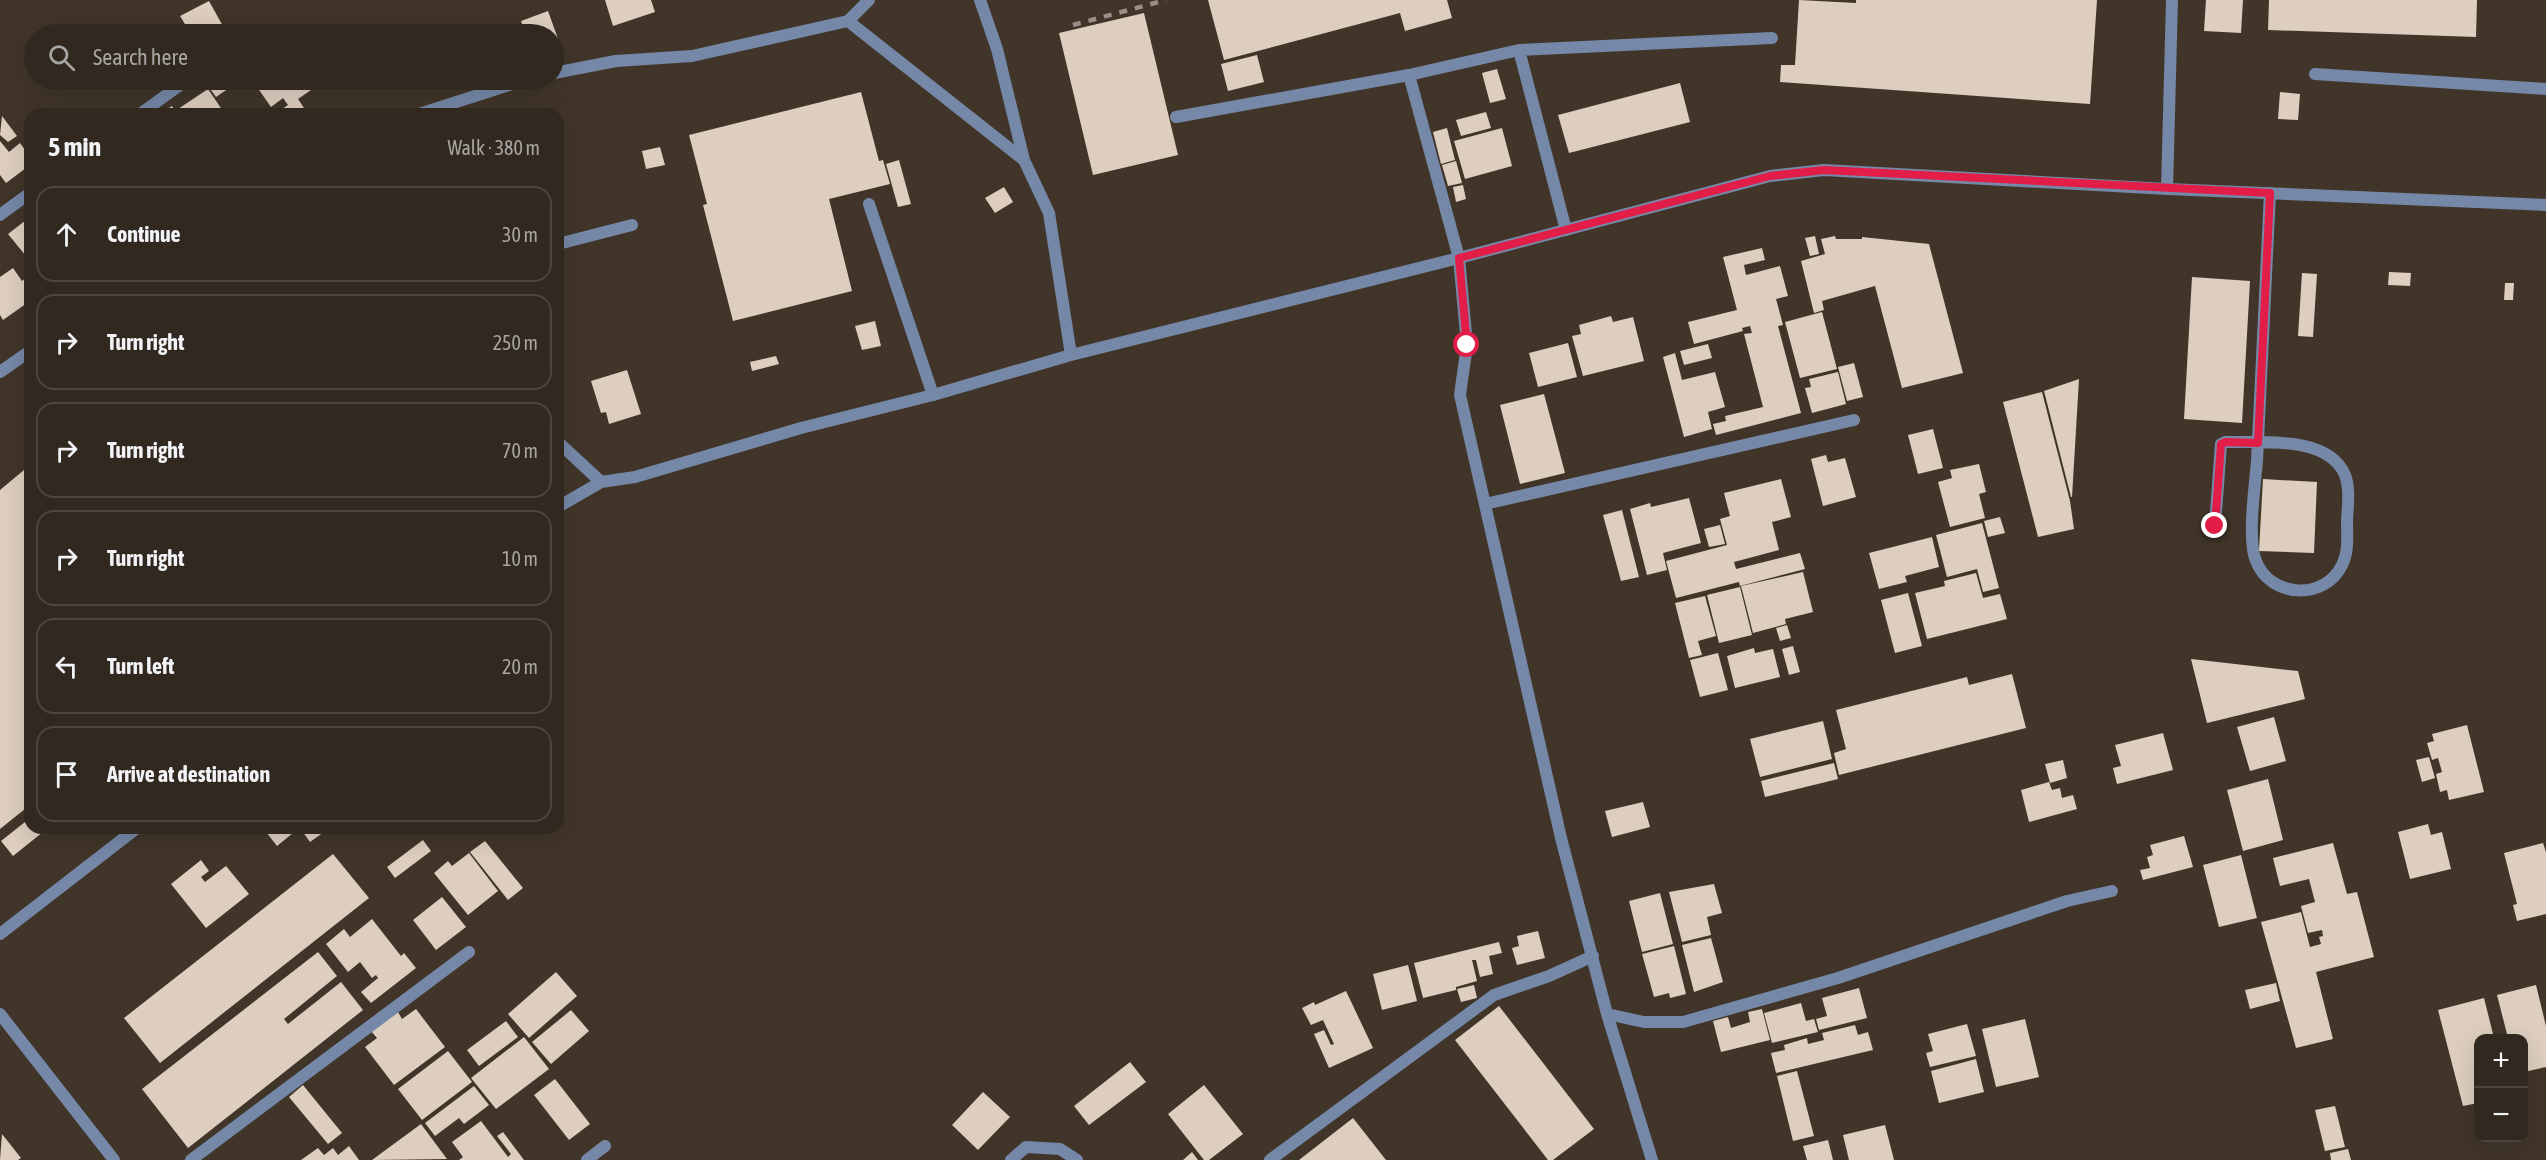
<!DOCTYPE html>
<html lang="en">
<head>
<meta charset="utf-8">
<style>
  :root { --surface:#31281f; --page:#393028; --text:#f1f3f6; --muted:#a8a6a4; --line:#4c443d }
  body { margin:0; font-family:"Asap Condensed",sans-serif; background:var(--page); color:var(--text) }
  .controls { position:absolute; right:18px; bottom:18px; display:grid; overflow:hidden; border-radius:12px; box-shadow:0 6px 24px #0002 }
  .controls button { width:54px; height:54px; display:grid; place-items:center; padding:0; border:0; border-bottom:2px solid var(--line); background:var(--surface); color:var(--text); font:30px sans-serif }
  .stop { position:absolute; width:18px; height:18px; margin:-14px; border:4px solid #e11d48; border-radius:50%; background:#fff }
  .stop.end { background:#e11d48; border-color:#fff; box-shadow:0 2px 6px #0008 }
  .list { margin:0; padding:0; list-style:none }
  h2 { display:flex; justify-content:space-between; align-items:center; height:78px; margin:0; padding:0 24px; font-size:26px }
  h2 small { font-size:20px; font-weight:400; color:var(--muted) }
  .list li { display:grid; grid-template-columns:39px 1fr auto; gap:18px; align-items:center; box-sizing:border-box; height:96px; margin:0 12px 12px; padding:0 12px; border:2px solid var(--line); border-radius:18px }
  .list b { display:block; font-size:22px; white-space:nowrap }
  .list em { font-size:20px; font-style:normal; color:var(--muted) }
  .icon { flex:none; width:33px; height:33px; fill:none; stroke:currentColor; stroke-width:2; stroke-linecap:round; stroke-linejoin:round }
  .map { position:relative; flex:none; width:2546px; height:1160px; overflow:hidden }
  .search { position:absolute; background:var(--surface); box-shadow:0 6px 24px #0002; left:24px; top:24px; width:540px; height:66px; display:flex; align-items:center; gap:15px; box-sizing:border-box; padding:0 21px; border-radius:33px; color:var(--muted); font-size:22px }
  .panel { position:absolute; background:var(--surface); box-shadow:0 6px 24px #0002; left:24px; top:108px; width:540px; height:726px; border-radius:18px }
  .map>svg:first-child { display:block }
  .building { fill:#ddcebf }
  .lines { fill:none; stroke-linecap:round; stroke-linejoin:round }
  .service { stroke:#7588a7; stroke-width:12 }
  .minor { stroke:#7588a7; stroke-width:12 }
  .rail { stroke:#988e85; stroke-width:4.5; stroke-dasharray:8 8; stroke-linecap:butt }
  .route { stroke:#e11d48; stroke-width:8 }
</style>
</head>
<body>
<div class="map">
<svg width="2546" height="1160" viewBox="0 0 2546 1160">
  <rect width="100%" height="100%" fill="#413529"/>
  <!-- building -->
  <path class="building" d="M 605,0 L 651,0 L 655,12 L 613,26 Z
    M 1208,0 L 1447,0 L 1452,18 L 1405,31 L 1400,13 L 1224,60 Z
    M 1799,0 L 1856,3 L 1856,0 L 2097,0 L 2090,104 L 1780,82 L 1781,65 L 1795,65 Z
    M 2206,0 L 2243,0 L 2241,33 L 2204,31 Z
    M 2269,0 L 2477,0 L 2476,37 L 2268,30 Z
    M 209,1 L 224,28 L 212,34 L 191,34 L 180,16 Z
    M 548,11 L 562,50 L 554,53 L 554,34 L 526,34 L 521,21 Z
    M 1144,13 L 1178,155 L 1093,175 L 1059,33 Z
    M 1257,55 L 1264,82 L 1228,91 L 1221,64 Z
    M 1497,69 L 1506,99 L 1490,103 L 1482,73 Z
    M 216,80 L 241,80 L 216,97 L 208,86 Z
    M 252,80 L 304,80 L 311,90 L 298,99 L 306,111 L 302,114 L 275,114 L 288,105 L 283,98 L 271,107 Z
    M 1680,83 L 1690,122 L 1569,153 L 1558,115 Z
    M 208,89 L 225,114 L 160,114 L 172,106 L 175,111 Z
    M 861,92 L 879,161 L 883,160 L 890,184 L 829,199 L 852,291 L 733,321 L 703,205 L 707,204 L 689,135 Z
    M 2280,92 L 2300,94 L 2298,120 L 2278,119 Z
    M 1486,112 L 1491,128 L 1461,136 L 1456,120 Z
    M 2,116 L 17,136 L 8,142 L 0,135 Z
    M 1447,128 L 1455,160 L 1441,164 L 1433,132 Z
    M 1502,128 L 1512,166 L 1465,179 L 1454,141 Z
    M 0,141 L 9,152 L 20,143 L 30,157 L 30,165 L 6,183 L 0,175 Z
    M 660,147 L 665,165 L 646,169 L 642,151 Z
    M 899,160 L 911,204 L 898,207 L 886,164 Z
    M 1456,161 L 1462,183 L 1448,186 L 1442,165 Z
    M 1463,185 L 1466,199 L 1456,202 L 1453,187 Z
    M 1004,187 L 1013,202 L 995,213 L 985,198 Z
    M 30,217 L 30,261 L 8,234 Z
    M 1815,236 L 1819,254 L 1810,256 L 1805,238 Z
    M 1835,236 L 1836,239 L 1862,239 L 1862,237 L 1929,244 L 1963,373 L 1902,388 L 1875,286 L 1822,301 L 1824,310 L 1814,313 L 1801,261 L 1825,254 L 1821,239 Z
    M 1762,248 L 1765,260 L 1744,265 L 1746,275 L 1780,266 L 1788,296 L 1776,299 L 1783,325 L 1778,326 L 1801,413 L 1716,435 L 1713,424 L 1726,421 L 1725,416 L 1763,407 L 1744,334 L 1752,333 L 1750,326 L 1742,328 L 1743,331 L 1694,344 L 1688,322 L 1737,310 L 1723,257 Z
    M 13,268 L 22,281 L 28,276 L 30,278 L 30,301 L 3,320 L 0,315 L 0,277 Z
    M 2389,272 L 2411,273 L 2410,286 L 2388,285 Z
    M 2302,273 L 2317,274 L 2313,337 L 2298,336 Z
    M 2192,277 L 2250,281 L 2242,423 L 2184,419 Z
    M 2505,283 L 2514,283 L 2513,300 L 2504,300 Z
    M 1822,312 L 1837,369 L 1800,378 L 1785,322 Z
    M 1611,316 L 1613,322 L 1633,317 L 1644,361 L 1583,376 L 1572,336 L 1581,334 L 1579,325 Z
    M 875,321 L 881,346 L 862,350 L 855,326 Z
    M 1568,343 L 1577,377 L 1538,387 L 1529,353 Z
    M 1708,344 L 1712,358 L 1684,365 L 1680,351 Z
    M 1675,353 L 1682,380 L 1715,372 L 1725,407 L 1708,412 L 1712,429 L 1684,437 L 1663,357 Z
    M 776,356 L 779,364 L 752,371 L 750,362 Z
    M 1854,363 L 1863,397 L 1847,401 L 1838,367 Z
    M 627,370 L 641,414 L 609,424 L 606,412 L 601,413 L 591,381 Z
    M 1838,372 L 1846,404 L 1812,413 L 1805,388 L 1811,387 L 1809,379 Z
    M 2079,379 L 2072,497 L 2071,497 L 2044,391 Z
    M 2042,392 L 2070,501 L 2074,529 L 2038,537 L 2003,402 Z
    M 1544,394 L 1565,473 L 1520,484 L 1500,405 Z
    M 1933,429 L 1943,468 L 1918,474 L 1908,435 Z
    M 1826,455 L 1828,462 L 1845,458 L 1856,497 L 1823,506 L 1811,459 Z
    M 1979,464 L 1986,492 L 1979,494 L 1985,518 L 1950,527 L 1938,482 L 1952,478 L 1950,470 Z
    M 30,465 L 30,805 L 0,829 L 0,490 Z
    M 1781,479 L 1791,517 L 1772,522 L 1779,550 L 1734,562 L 1736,569 L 1800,553 L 1805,569 L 1740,586 L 1739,582 L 1676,598 L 1666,561 L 1727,545 L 1720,519 L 1730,516 L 1724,493 Z
    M 2263,479 L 2317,482 L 2314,553 L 2259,551 Z
    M 1689,498 L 1701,543 L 1663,553 L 1667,570 L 1647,575 L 1630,509 L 1650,503 L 1651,507 Z
    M 1622,510 L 1639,577 L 1621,581 L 1603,515 Z
    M 2000,517 L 2005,533 L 1988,537 L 1984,521 Z
    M 1982,523 L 1999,588 L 1983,592 L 1977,569 L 1947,577 L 1936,535 Z
    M 1720,525 L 1725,544 L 1709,547 L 1704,529 Z
    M 1932,537 L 1939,567 L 1905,576 L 1907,582 L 1879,589 L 1869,553 Z
    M 1803,572 L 1813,612 L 1785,619 L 1786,624 L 1753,633 L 1741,586 Z
    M 1976,573 L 1983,598 L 2000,594 L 2007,619 L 1927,639 L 1915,593 L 1945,586 L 1944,581 Z
    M 1740,587 L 1752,635 L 1719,643 L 1707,595 Z
    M 1908,593 L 1922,646 L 1895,653 L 1881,600 Z
    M 1705,596 L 1716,636 L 1698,641 L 1702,655 L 1689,658 L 1675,603 Z
    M 1787,625 L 1791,638 L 1780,641 L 1776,628 Z
    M 1793,646 L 1800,672 L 1789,675 L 1782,649 Z
    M 1754,648 L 1755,653 L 1773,649 L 1780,677 L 1735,688 L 1727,656 Z
    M 1718,653 L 1728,690 L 1700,697 L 1690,660 Z
    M 2191,659 L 2298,671 L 2305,699 L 2207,723 Z
    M 2012,674 L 2026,728 L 1839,775 L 1834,753 L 1846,749 L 1836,710 L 1967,677 L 1969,685 Z
    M 2274,717 L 2286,761 L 2250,771 L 2237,727 Z
    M 1823,721 L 1832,759 L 1760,777 L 1750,739 Z
    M 2467,725 L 2484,792 L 2449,800 L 2447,790 L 2440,792 L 2436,774 L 2442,772 L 2438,758 L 2432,760 L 2427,743 L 2434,741 L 2432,734 Z
    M 2163,733 L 2173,770 L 2117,784 L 2113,768 L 2121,766 L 2115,745 Z
    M 2429,757 L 2435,778 L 2422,782 L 2416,760 Z
    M 2063,760 L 2067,778 L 2050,783 L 2045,764 Z
    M 1834,763 L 1838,779 L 1765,797 L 1761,781 Z
    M 2268,779 L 2283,840 L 2243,851 L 2227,790 Z
    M 2049,782 L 2052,790 L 2060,788 L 2062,798 L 2073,795 L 2077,809 L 2029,822 L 2021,790 Z
    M 1643,802 L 1650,827 L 1612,837 L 1605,811 Z
    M 30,818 L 30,828 L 48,828 L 13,856 L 1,841 Z
    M 2428,824 L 2431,835 L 2442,832 L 2451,869 L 2410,879 L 2398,832 Z
    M 263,828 L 289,828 L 293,833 L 277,846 Z
    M 300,828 L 320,828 L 324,832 L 310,842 Z
    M 2184,836 L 2193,867 L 2143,880 L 2140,870 L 2150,868 L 2147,857 L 2153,855 L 2150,845 Z
    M 423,840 L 431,851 L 395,878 L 387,867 Z
    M 485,841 L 523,888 L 508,900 L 470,852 Z
    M 2333,843 L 2347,894 L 2357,892 L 2374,957 L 2316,972 L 2333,1039 L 2296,1048 L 2261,922 L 2301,912 L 2310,947 L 2321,944 L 2319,937 L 2323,936 L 2322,930 L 2308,933 L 2301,906 L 2315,902 L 2309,879 L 2280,886 L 2273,858 Z
    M 2543,843 L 2546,852 L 2546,914 L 2517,921 L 2513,905 L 2517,904 L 2504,853 Z
    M 469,853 L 498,891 L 468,915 L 434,873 L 448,861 L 452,866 Z
    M 333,854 L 369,898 L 160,1063 L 124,1018 Z
    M 2241,855 L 2257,918 L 2219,927 L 2203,865 Z
    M 201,860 L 209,871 L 201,877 L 205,882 L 226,866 L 249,894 L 206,928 L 171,884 Z
    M 1714,884 L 1722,913 L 1707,917 L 1711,935 L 1682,942 L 1669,892 Z
    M 1660,893 L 1673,944 L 1642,952 L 1629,901 Z
    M 442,897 L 466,927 L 436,950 L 413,920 Z
    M 372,919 L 401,956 L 404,953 L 416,968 L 371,1003 L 361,992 L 378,978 L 376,975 L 372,978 L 360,962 L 348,972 L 326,944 L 344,929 L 350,937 Z
    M 1538,931 L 1545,958 L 1517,965 L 1512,948 L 1519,946 L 1517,936 Z
    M 1711,938 L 1723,982 L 1694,992 L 1682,945 Z
    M 1499,942 L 1502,953 L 1489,956 L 1493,974 L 1480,977 L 1476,960 L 1472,960 L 1477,981 L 1456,987 L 1456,990 L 1423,998 L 1414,963 Z
    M 1674,946 L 1686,994 L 1670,998 L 1669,993 L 1654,997 L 1642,954 Z
    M 318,952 L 337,976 L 284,1019 L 288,1024 L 341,982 L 363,1010 L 188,1148 L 142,1089 Z
    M 1408,965 L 1417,1001 L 1382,1010 L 1373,974 Z
    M 556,972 L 577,996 L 529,1038 L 508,1014 Z
    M 2276,983 L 2280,1001 L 2250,1009 L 2245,990 Z
    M 1474,985 L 1477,998 L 1461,1002 L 1457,989 Z
    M 2536,985 L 2546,1026 L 2546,1067 L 2524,1072 L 2524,1038 L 2508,1038 L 2497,995 Z
    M 1859,988 L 1867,1018 L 1819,1030 L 1816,1019 L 1827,1016 L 1822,998 Z
    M 1346,991 L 1373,1048 L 1329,1068 L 1314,1034 L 1324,1030 L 1331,1045 L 1334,1044 L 1323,1020 L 1311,1025 L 1302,1008 L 1314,1002 L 1315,1005 Z
    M 2484,998 L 2494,1038 L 2478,1038 L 2478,1103 L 2463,1106 L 2438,1010 Z
    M 1801,1003 L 1806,1021 L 1814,1019 L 1818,1032 L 1772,1043 L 1764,1013 Z
    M 1499,1006 L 1594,1129 L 1553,1160 L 1548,1160 L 1455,1040 Z
    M 416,1009 L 445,1047 L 394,1085 L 365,1047 L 377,1038 L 371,1031 L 398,1012 L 402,1019 Z
    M 1762,1009 L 1770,1040 L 1721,1052 L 1713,1021 L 1728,1017 L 1731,1028 L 1750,1022 L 1748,1012 Z
    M 571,1010 L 589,1031 L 551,1064 L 532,1042 Z
    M 2025,1019 L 2039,1077 L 1996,1087 L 1982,1029 Z
    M 506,1021 L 518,1037 L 479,1066 L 467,1050 Z
    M 1967,1024 L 1976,1056 L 1930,1067 L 1926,1053 L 1933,1051 L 1928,1034 Z
    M 1855,1025 L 1858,1035 L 1868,1032 L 1873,1050 L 1776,1073 L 1771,1053 L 1785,1050 L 1784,1045 L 1807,1038 L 1808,1044 L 1824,1040 L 1822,1033 Z
    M 524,1037 L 549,1069 L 496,1109 L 471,1078 Z
    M 448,1051 L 472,1082 L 422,1120 L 398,1089 Z
    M 1976,1059 L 1984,1092 L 1939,1103 L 1931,1071 Z
    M 1130,1062 L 1146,1082 L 1089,1125 L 1074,1106 Z
    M 1797,1071 L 1814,1136 L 1793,1141 L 1777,1076 Z
    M 555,1079 L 590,1124 L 569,1140 L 534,1095 Z
    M 303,1085 L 342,1133 L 328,1144 L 289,1097 Z
    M 1204,1085 L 1243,1134 L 1209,1160 L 1204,1160 L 1168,1114 Z
    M 474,1086 L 489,1105 L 464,1124 L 459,1118 L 435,1136 L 425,1123 Z
    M 983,1092 L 1010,1117 L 978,1150 L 952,1125 Z
    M 2335,1106 L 2345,1147 L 2325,1151 L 2315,1110 Z
    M 1353,1118 L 1386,1160 L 1299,1160 Z
    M 481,1121 L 508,1157 L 511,1154 L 497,1136 L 503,1132 L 524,1160 L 459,1160 L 463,1157 L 452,1142 Z
    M 421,1124 L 447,1159 L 372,1160 Z
    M 1885,1125 L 1894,1160 L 1849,1160 L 1843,1135 Z
    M 2,1134 L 21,1158 L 18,1160 L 0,1160 Z
    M 1828,1140 L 1833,1160 L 1807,1160 L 1803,1146 Z
    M 349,1146 L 359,1160 L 301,1160 L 318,1148 L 324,1155 L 333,1148 L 338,1155 Z
    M 2348,1149 L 2351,1160 L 2331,1160 L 2330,1153 Z
    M 1192,1152 L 1198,1160 L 1183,1160 Z"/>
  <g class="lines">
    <!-- service -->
    <path class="service" d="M 1519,50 L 1566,230
      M 2315,74 L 2546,89
      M 1409,75 L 1459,258
      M 1176,117 L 1409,75 L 1519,50 L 1772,38
      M 2167,189 L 2172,0
      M 869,204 L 933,395
      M 558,244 L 632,225
      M 558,442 L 601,482
      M 2215,526 L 2221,444 L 2225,442 C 2261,443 2328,435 2345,475 C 2350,488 2348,506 2347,520 C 2347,535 2349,552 2342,565 C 2325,601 2270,598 2256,561 C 2247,540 2255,486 2257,461 C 2261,372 2265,283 2270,193"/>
    <!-- minor -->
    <path class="minor" d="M 980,0 L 997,49 L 1024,160 L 1049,213 L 1071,355
      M 848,21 L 1024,160
      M 554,73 L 616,61 L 692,56 L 848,21 L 869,0
      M 140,114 L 187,80
      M 419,114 L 525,80
      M 0,215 L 30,193
      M 1459,258 L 1467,345 L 1460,395 L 1561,838 L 1607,1014 L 1652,1160
      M 0,372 L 30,351
      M 1485,504 L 1854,420
      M 558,507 L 601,482 L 635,477 L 801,428 L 933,395 L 1071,355 L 1459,258 L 1770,176 L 1824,170 L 2167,189 L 2546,205
      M 0,934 L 137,828
      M 0,1014 L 114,1160
      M 1607,1014 L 1644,1022 L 1683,1022 L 1838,978 L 2067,901 L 2112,891
      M 191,1160 L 469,952
      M 587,1160 L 605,1146
      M 1011,1160 L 1026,1147 L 1060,1149 L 1077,1160
      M 1270,1160 L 1494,995 L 1549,976 L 1593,956"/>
    <!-- rail -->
    <path class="rail" d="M 1073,25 L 1166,0"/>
  </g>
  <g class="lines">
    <!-- route -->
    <path class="route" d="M 1467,345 L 1459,258 L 1770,176 L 1824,170 L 2270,193 L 2258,443 L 2225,442 L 2221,444 L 2215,526"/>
  </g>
</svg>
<div class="controls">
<button>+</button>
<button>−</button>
</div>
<div class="stop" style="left:1467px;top:345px"></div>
<div class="stop end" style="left:2215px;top:526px"></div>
<div class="search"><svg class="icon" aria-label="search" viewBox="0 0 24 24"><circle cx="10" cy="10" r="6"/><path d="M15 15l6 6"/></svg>Search here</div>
<section class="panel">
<h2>5 min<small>Walk · 380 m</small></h2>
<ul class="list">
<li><svg class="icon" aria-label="ahead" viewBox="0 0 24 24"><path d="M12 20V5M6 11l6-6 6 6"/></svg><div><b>Continue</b></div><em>30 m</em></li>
<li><svg class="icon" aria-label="right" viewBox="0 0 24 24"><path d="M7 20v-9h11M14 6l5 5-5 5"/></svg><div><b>Turn right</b></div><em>250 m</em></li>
<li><svg class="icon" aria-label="right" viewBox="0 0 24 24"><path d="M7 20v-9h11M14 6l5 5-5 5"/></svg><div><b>Turn right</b></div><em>70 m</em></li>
<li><svg class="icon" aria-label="right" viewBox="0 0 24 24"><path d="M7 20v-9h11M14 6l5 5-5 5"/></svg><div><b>Turn right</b></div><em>10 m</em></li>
<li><svg class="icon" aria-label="left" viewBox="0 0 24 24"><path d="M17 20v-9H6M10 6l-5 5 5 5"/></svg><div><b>Turn left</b></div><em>20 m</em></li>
<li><svg class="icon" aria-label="arrive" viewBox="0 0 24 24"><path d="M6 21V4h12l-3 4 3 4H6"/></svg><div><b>Arrive at destination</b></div></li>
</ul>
</section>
</div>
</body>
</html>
